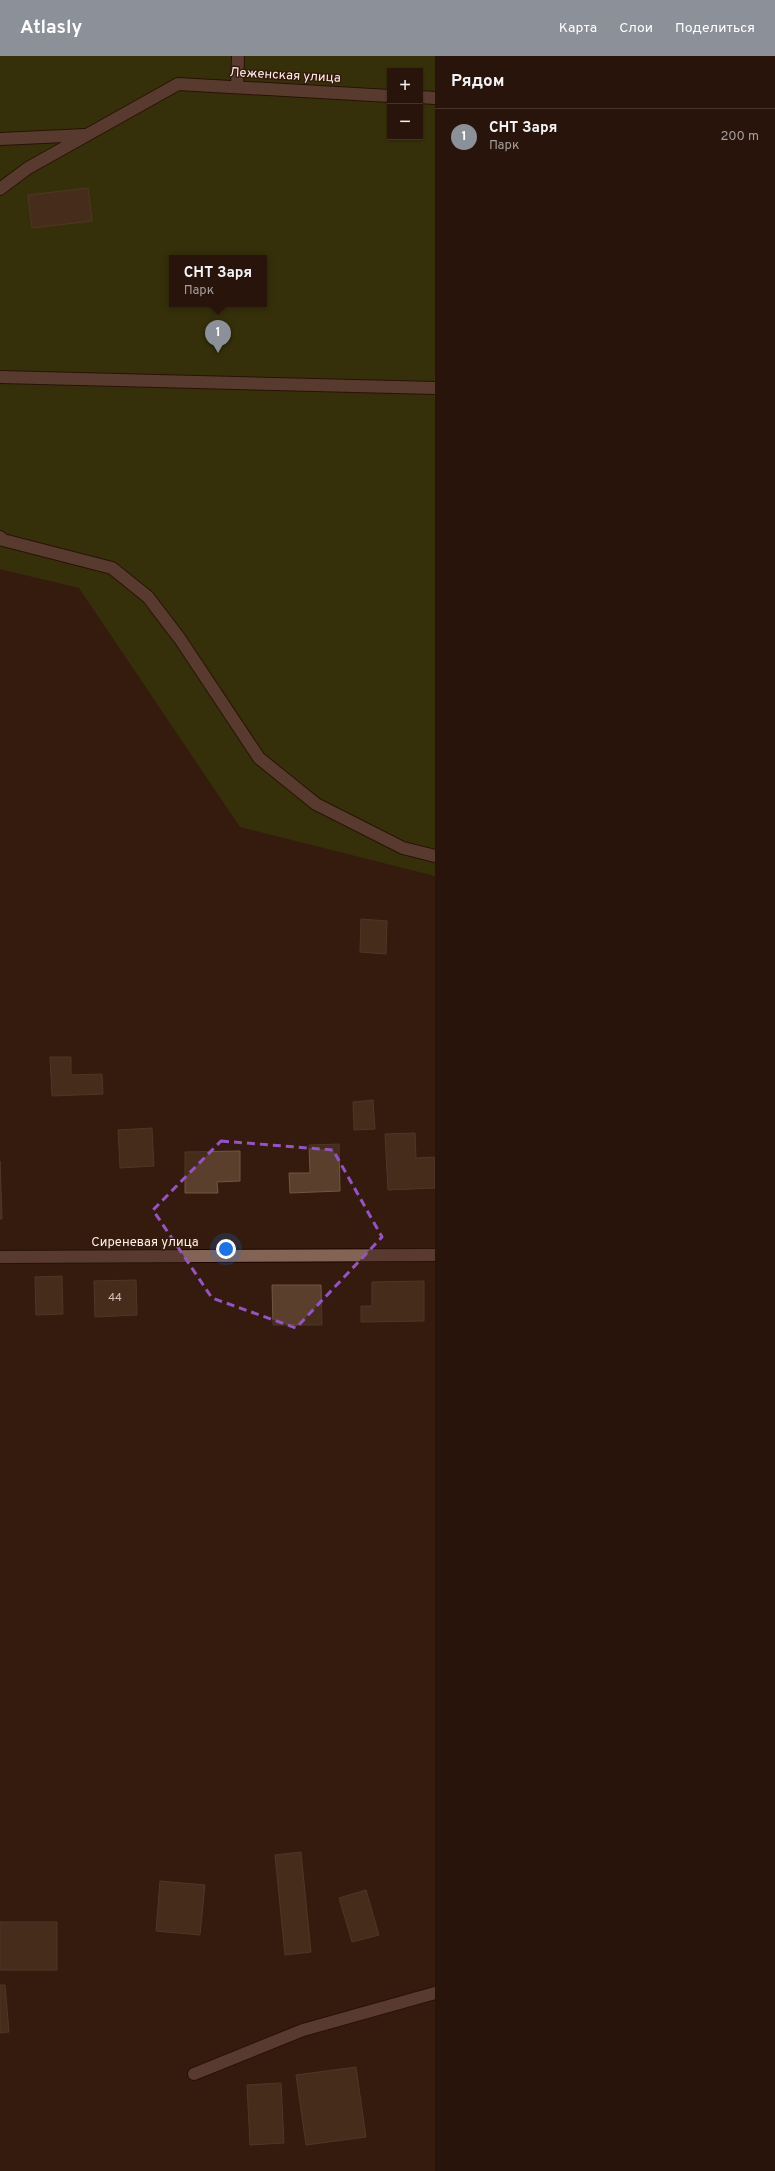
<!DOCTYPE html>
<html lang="ru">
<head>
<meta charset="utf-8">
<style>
  :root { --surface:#28140a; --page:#342118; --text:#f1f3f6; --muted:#a59e9c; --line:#44332b; --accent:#8c9099 }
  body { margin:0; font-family:Overpass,sans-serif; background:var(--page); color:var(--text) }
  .controls { position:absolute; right:12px; top:12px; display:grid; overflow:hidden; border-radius:0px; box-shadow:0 1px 3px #0004 }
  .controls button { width:36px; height:36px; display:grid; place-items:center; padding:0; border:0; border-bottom:1px solid var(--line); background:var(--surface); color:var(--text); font:20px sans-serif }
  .you { position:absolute; left:226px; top:1193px; width:14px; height:14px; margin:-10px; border:3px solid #fff; border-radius:50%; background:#1a73e8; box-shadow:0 0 0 6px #1a73e833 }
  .badge { display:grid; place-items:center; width:26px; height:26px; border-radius:50%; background:var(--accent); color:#fff; font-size:13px; font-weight:700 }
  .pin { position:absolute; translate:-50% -33px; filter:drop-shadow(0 1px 2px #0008) }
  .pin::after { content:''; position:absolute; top:21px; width:14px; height:12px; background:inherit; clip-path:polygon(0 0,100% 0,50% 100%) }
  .popup { position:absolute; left:169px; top:199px; width:98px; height:52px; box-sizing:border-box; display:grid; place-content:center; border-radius:0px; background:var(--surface); filter:drop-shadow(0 1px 3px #0005); font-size:13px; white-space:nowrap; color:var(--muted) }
  .popup b { font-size:15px; color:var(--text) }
  .popup::after { content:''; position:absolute; left:50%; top:100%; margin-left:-8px; border:8px solid transparent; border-top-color:var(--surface) }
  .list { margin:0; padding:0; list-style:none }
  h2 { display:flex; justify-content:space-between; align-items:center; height:52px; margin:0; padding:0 16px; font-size:17px }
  h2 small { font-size:13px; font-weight:400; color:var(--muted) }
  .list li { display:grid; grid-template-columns:26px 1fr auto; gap:12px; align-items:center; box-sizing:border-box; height:56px; padding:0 16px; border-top:1px solid var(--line) }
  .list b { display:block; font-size:15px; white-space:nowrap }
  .list p { margin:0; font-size:13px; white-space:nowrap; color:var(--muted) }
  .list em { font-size:13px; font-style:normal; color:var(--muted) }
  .map { position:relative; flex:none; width:435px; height:2115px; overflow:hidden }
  header { display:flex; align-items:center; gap:24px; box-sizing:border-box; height:56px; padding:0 20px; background:var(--accent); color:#fff }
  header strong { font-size:19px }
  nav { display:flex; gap:22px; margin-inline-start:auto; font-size:14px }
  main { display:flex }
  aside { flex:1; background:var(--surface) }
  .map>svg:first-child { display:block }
  .green { fill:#354b05; fill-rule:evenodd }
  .building { fill:#5a402c; stroke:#715641 }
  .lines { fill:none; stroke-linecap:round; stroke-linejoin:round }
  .service-casing { stroke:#1c0500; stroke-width:14 }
  .minor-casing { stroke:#1c0500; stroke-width:14 }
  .service { stroke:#836354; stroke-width:12 }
  .minor { stroke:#836354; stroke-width:12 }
  .marked { fill:none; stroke:#9553c7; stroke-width:3; stroke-dasharray:8 5; stroke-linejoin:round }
  .labels { text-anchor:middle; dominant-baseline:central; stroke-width:3; stroke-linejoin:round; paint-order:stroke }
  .number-label { font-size:11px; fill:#d5c3b9 }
  .street-label { font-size:13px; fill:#feefe8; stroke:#351b0e }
</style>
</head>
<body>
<header>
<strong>Atlasly</strong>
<nav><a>Карта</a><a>Слои</a><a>Поделиться</a></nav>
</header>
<main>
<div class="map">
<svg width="435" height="2115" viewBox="0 0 435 2115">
  <rect width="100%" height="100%" fill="#351b0e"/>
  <!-- green -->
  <path class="green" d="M 0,0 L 435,0 L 435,820 L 240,771 L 79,532 L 0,513 ZM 390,15 L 420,15 L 420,81 L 390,81 ZM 172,202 L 264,202 L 264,248 L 172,248 Z"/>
  <!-- building -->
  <path class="building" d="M 88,132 L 92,165 L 32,172 L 28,139 Z
    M 361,863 L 387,865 L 386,898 L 360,896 Z
    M 50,1001 L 71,1001 L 71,1019 L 102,1018 L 103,1038 L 52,1040 Z
    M 373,1044 L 375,1073 L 354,1074 L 353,1046 Z
    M 152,1072 L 154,1110 L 120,1112 L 118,1074 Z
    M 415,1077 L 416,1102 L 435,1101 L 435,1132 L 388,1134 L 385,1078 Z
    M 339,1088 L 340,1135 L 290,1137 L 289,1117 L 310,1117 L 309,1089 Z
    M 240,1095 L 240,1125 L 217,1126 L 218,1137 L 185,1137 L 185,1096 Z
    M 0,1105 L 2,1163 L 0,1163 Z
    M 62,1220 L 63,1258 L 36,1259 L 35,1221 Z
    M 136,1224 L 137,1259 L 95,1261 L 94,1225 Z
    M 424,1225 L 424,1265 L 361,1266 L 361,1250 L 372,1250 L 372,1226 Z
    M 272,1229 L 321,1229 L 322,1269 L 273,1269 Z
    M 301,1796 L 311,1896 L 285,1899 L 275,1799 Z
    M 160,1825 L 205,1829 L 200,1879 L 156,1875 Z
    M 366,1834 L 379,1879 L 352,1886 L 339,1842 Z
    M 0,1866 L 57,1866 L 57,1914 L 0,1914 Z
    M 0,1929 L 5,1929 L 9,1976 L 0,1977 Z
    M 356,2011 L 366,2081 L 306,2089 L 296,2019 Z
    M 281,2027 L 284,2087 L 250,2089 L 247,2029 Z"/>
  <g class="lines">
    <!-- service casing -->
    <g class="service-casing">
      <path id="service" d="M 237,31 L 238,0
        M 0,83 L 86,79"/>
    </g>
    <!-- minor casing -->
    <g class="minor-casing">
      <path id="minor" d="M 420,41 L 435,42
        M 0,133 L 28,112 L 178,28 L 390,40
        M 0,321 L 435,332
        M 0,481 L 3,484 L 112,512 L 148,541 L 180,583 L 259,702 L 316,748 L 403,792 L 435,800
        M 0,1201 L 435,1199
        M 194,2018 L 303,1974 L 435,1937"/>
    </g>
    <!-- service -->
    <use href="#service" class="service"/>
    <!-- minor -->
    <use href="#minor" class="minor"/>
  </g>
  <!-- marked area -->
  <path d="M0 0H435V2115H0ZM 221,1085 L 333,1094 L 382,1181 L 296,1272 L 212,1242 L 153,1154 Z" fill="#351b0e" fill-opacity=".55" fill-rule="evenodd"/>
  <path class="marked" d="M 221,1085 L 333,1094 L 382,1181 L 296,1272 L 212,1242 L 153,1154 Z"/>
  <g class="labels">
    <!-- number labels -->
    <g class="number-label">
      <text x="115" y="1242">44</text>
    </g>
    <!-- street labels -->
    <g class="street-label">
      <text transform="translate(285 20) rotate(3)">Леженская улица</text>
      <text x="145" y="1187">Сиреневая улица</text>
    </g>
  </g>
</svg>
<div class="controls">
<button>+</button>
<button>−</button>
</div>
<div class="you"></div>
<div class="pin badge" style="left:218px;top:297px">1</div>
<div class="popup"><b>СНТ Заря</b>Парк</div>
</div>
<aside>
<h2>Рядом<small></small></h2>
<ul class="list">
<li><span class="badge">1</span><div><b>СНТ Заря</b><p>Парк</p></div><em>200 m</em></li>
</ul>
</aside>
</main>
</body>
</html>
